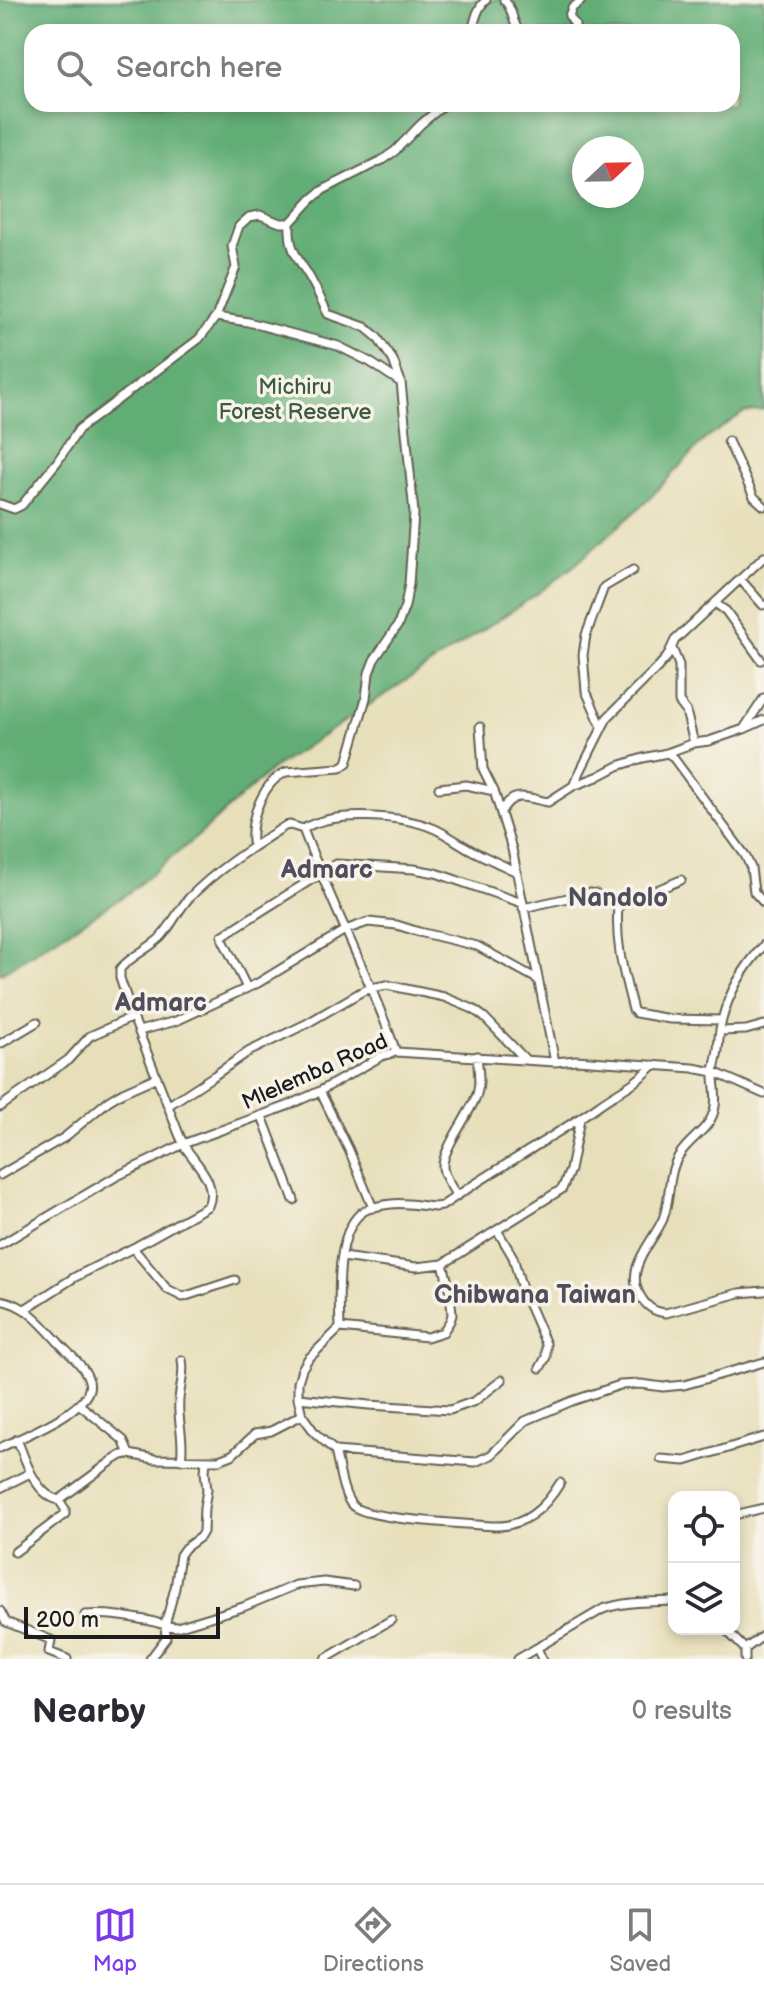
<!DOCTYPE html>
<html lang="en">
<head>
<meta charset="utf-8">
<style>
  :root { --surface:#fff; --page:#f2f2f3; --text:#2b2b33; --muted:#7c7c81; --line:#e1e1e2; --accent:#7c3aed }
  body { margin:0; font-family:"Balsamiq Sans",sans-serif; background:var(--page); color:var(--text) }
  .controls { position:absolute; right:24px; bottom:24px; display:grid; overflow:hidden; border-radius:16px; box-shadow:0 4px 12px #0003 }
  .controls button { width:72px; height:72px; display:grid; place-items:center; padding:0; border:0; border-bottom:2px solid var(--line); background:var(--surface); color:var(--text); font:40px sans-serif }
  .compass { position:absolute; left:572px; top:136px; width:72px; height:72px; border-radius:50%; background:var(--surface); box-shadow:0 4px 12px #0003; rotate:68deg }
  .scale { position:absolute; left:24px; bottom:20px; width:196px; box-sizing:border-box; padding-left:8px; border:4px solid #1c1c1c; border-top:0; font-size:22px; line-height:28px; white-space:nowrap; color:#1c1c1c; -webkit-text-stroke:6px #f7f3e8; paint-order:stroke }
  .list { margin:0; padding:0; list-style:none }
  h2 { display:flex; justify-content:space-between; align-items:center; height:104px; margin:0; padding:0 32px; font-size:34px }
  h2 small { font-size:26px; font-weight:400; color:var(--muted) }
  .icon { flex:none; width:44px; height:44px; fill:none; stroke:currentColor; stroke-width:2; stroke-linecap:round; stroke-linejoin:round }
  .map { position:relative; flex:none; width:764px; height:1659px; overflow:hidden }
  .search { position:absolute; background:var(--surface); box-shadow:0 4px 12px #0003; left:24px; right:24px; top:24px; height:88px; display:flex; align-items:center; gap:20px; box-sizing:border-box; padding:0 28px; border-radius:24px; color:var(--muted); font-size:30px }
  .sheet { height:224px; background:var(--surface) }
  nav { display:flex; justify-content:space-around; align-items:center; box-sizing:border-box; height:112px; border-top:2px solid var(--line); background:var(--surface); font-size:22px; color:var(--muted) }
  nav a { display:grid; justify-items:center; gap:4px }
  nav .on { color:var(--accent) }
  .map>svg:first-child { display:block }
  .forest { fill:#62ad76; stroke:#3f6449; stroke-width:2; fill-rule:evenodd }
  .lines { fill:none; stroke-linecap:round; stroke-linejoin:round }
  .minor-casing { stroke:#636053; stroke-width:11 }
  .minor { stroke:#fff; stroke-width:7 }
  .labels { text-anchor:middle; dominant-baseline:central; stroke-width:7; stroke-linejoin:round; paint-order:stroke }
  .park-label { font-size:22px; fill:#3c5942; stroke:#f7f3e8 }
  .street-label { font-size:22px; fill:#1c1c1c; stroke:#f7f3e8 }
  .quarter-label { font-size:26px; font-weight:bold; fill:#504e5d; stroke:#f7f3e8 }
</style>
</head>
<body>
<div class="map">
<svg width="764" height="1659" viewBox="0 0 764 1659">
  <rect width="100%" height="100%" fill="#f7f3e8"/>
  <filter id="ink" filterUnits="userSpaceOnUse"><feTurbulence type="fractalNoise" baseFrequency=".0125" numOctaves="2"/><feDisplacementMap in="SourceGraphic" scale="16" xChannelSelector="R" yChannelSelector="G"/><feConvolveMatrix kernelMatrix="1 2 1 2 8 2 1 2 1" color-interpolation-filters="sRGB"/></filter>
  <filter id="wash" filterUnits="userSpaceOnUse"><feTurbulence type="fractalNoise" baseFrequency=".006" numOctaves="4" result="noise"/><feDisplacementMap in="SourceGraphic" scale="32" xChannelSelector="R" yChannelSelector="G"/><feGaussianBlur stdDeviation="1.8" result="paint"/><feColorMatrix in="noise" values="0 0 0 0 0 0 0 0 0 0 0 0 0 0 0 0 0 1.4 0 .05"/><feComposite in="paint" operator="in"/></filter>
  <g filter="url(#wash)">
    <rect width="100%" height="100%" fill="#e7dfba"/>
    <!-- forest -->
    <path class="forest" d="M 0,0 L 764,0 L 764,410 L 743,413 L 704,440 L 648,500 L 575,565 L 540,592 L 271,770 L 198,836 L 127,894 L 0,974 ZM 32,32 L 732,32 L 732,104 L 32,104 ZM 584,148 L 632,148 L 632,196 L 584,196 Z"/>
  </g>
  <g filter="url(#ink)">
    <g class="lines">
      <!-- minor casing -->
      <g class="minor-casing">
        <path id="minor" d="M 504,0 C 514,9 511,22 520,32
          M 472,32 C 475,20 477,8 486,0
          M 575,32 L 575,25 L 569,16 L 572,8 L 581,1
          M 216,317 L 248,322 L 338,346 L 370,362 L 400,382
          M 728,441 L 754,497 L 764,506
          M 0,504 L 14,509 L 22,505 L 57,462 L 79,429 L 199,339 L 216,317 L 236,267 L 232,246 L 239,226 L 249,217 L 260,215 L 280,223 L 290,223
          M 740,579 L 763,605
          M 715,603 L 726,611 L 761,660
          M 672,648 L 679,665 L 679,702 L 686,711 L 694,743
          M 480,727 L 483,769 L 494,791 L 512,849 L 555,1062
          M 602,727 L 586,691 L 583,655 L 586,635 L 604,587 L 633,570
          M 745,727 L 764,698
          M 667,753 L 672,756 L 745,855 L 751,868 L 754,892 L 764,903
          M 573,786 L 607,718 L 658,667 L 667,657 L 675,640 L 764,557
          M 439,788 L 466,785 L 494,791
          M 501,812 C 513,789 527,798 548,802 L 573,786 L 597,777 L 618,766 L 643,758 L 667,753 L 694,743 L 709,741 L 744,729 L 764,720
          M 303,829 C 333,810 403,815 435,829 C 448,835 460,844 473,851 C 487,858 502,865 517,872
          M 255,845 L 252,842 C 250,818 263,782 286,772 L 340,768 L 347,763 L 366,698 L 369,673 L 374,660 L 398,625 L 405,606 L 409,584 L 414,513 L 401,382 L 393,360 L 377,337 L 365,327 L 328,314 C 322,302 317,290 310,278 C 297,256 289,251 290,223 L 312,199 L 323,190 L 382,160 L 395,151 L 421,124 L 445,104
          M 618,906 C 615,945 624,974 633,1010 L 636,1013 L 670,1019 L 722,1020
          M 523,908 L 590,893 L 596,894 L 618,906 L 681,880
          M 764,945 C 745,966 729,992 722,1020 C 719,1030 719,1040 718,1050 C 717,1058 714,1066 714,1075 C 714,1087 718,1098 714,1111 C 709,1130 690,1138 680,1154 C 667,1172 671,1199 663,1219 C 652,1244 623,1269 641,1297 C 647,1307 654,1312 666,1313 L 739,1293 L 764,1291
          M 247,988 L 223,940 L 222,936 L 336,864 L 414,869 L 436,873 L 522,903
          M 139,1031 L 176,1021 L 258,983 L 345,930 L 368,922 L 397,925 L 419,932 L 477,946 L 537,979
          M 720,1031 L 746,1030 L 764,1025
          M 0,1044 L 37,1022
          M 654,1065 C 635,1085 620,1090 599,1105 C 548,1141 493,1170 442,1206 L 435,1207 C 421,1206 405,1202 391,1204 C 381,1205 369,1207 361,1213 C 335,1235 339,1297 340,1328 L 308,1359 L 302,1369 L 298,1382 L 298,1398 L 302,1415 L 315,1433 L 335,1451 L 475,1462 L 491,1455 L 525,1421 L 572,1401 L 620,1385 L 641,1384 L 663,1387 L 684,1385 L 764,1362
          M 320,1091 L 349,1150 L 373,1208
          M 169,1105 L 215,1075 L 248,1052 L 306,1024 L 361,992 L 371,988 L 387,985 L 444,997 L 473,1009 L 484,1017 L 526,1060
          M 0,1107 L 68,1060 L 90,1036 L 133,1017
          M 262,1116 L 294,1200
          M 0,1175 L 65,1137 L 108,1101 L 123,1092 L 157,1077
          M 456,1195 C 452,1187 443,1176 443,1167 C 442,1149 471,1113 477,1094 C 481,1082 478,1068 477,1056
          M 497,1230 L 513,1257 L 522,1289 L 546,1344 L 546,1357 L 540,1368
          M 0,1245 L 117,1176 L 153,1159 L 183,1144 L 287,1106 L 320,1091 L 382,1056 L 396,1052 L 555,1062 L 576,1060 L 693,1068 L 714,1072 L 764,1094
          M 133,1248 L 167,1289 L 183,1297 L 235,1280
          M 342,1257 L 416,1267 L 443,1264 L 562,1189 L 570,1170 L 580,1119
          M 0,1300 C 26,1304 42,1324 59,1343 C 68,1353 86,1367 89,1381 C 97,1409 20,1437 0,1448
          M 25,1309 L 75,1277 L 133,1248 L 208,1206 C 218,1183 197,1165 185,1147 C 182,1141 179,1135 177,1129 L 133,1017 L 120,978 L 120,969 C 131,956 147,950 160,938 C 171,927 178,910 189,898 C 217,869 251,848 285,826 L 290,825 L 303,829 C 331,904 370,976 396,1052
          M 340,1328 L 427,1337 L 443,1332 L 450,1321 L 452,1315 L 450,1290 L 443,1264
          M 298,1398 L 369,1405 L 450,1410 L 475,1401 L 502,1380
          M 80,1405 L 123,1440 L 129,1454
          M 17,1439 C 25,1459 35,1495 59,1500 L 112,1461 L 122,1455 L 129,1454 L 154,1459 L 219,1460 L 232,1455 L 255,1434 L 271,1431 L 302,1415
          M 335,1451 C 339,1466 342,1494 352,1505 C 363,1520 470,1524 494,1526 C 525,1527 545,1508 560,1483
          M 661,1459 L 685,1461 L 764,1437
          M 181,1460 C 185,1439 177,1420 179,1400 C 180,1386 185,1374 182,1360
          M 0,1488 L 30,1473
          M 734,1515 L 764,1508
          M 15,1552 L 65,1514 L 65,1509 L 59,1500
          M 0,1611 L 6,1622 L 51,1640 L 49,1652 L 67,1659
          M 85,1615 C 106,1613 125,1616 145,1620 C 155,1621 166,1627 177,1627 L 243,1607 L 296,1585 L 324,1582 L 354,1586
          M 725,1629 L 745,1649 L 745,1659
          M 537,1648 L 542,1659
          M 745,1649 L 764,1635
          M 150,1659 L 166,1638 L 165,1625 L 175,1588 L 180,1555 L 185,1548 L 200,1537 L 203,1532 L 204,1508 L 207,1490 L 205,1472 L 206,1460
          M 325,1659 L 391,1620
          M 518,1659 L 603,1609 C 626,1601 650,1602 674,1601"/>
      </g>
      <!-- minor -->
      <use href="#minor" class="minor"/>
    </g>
  </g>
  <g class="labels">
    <!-- park labels -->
    <g class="park-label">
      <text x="295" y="387">Michiru<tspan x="295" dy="25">Forest Reserve</tspan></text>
    </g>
    <!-- street labels -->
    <g class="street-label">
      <text transform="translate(315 1072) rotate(-24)">Mlelemba Road</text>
    </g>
    <!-- quarter labels -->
    <g class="quarter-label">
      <text x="327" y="870">Admarc</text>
      <text x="618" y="898">Nandolo</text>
      <text x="161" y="1003">Admarc</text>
      <text x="535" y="1295">Chibwana Taiwan</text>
    </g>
  </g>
</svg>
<div class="controls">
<button><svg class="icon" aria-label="locate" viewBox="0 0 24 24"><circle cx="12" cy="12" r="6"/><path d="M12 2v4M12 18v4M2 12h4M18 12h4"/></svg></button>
<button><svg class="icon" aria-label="layers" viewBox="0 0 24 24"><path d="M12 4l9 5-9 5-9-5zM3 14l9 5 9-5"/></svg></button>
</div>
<svg class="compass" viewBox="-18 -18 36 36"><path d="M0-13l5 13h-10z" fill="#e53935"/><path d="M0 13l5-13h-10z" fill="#7c7c81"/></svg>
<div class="scale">200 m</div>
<div class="search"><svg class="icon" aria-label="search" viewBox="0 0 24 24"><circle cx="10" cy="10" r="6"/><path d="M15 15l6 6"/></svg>Search here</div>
</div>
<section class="sheet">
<h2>Nearby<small>0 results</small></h2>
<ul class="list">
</ul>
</section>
<nav>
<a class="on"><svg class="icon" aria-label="map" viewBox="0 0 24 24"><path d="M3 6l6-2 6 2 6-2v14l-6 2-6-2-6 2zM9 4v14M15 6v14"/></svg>Map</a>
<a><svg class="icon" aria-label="directions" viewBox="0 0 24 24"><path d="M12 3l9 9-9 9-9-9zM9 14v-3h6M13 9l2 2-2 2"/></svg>Directions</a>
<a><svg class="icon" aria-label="saved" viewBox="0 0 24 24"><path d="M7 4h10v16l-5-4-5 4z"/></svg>Saved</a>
</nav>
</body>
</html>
